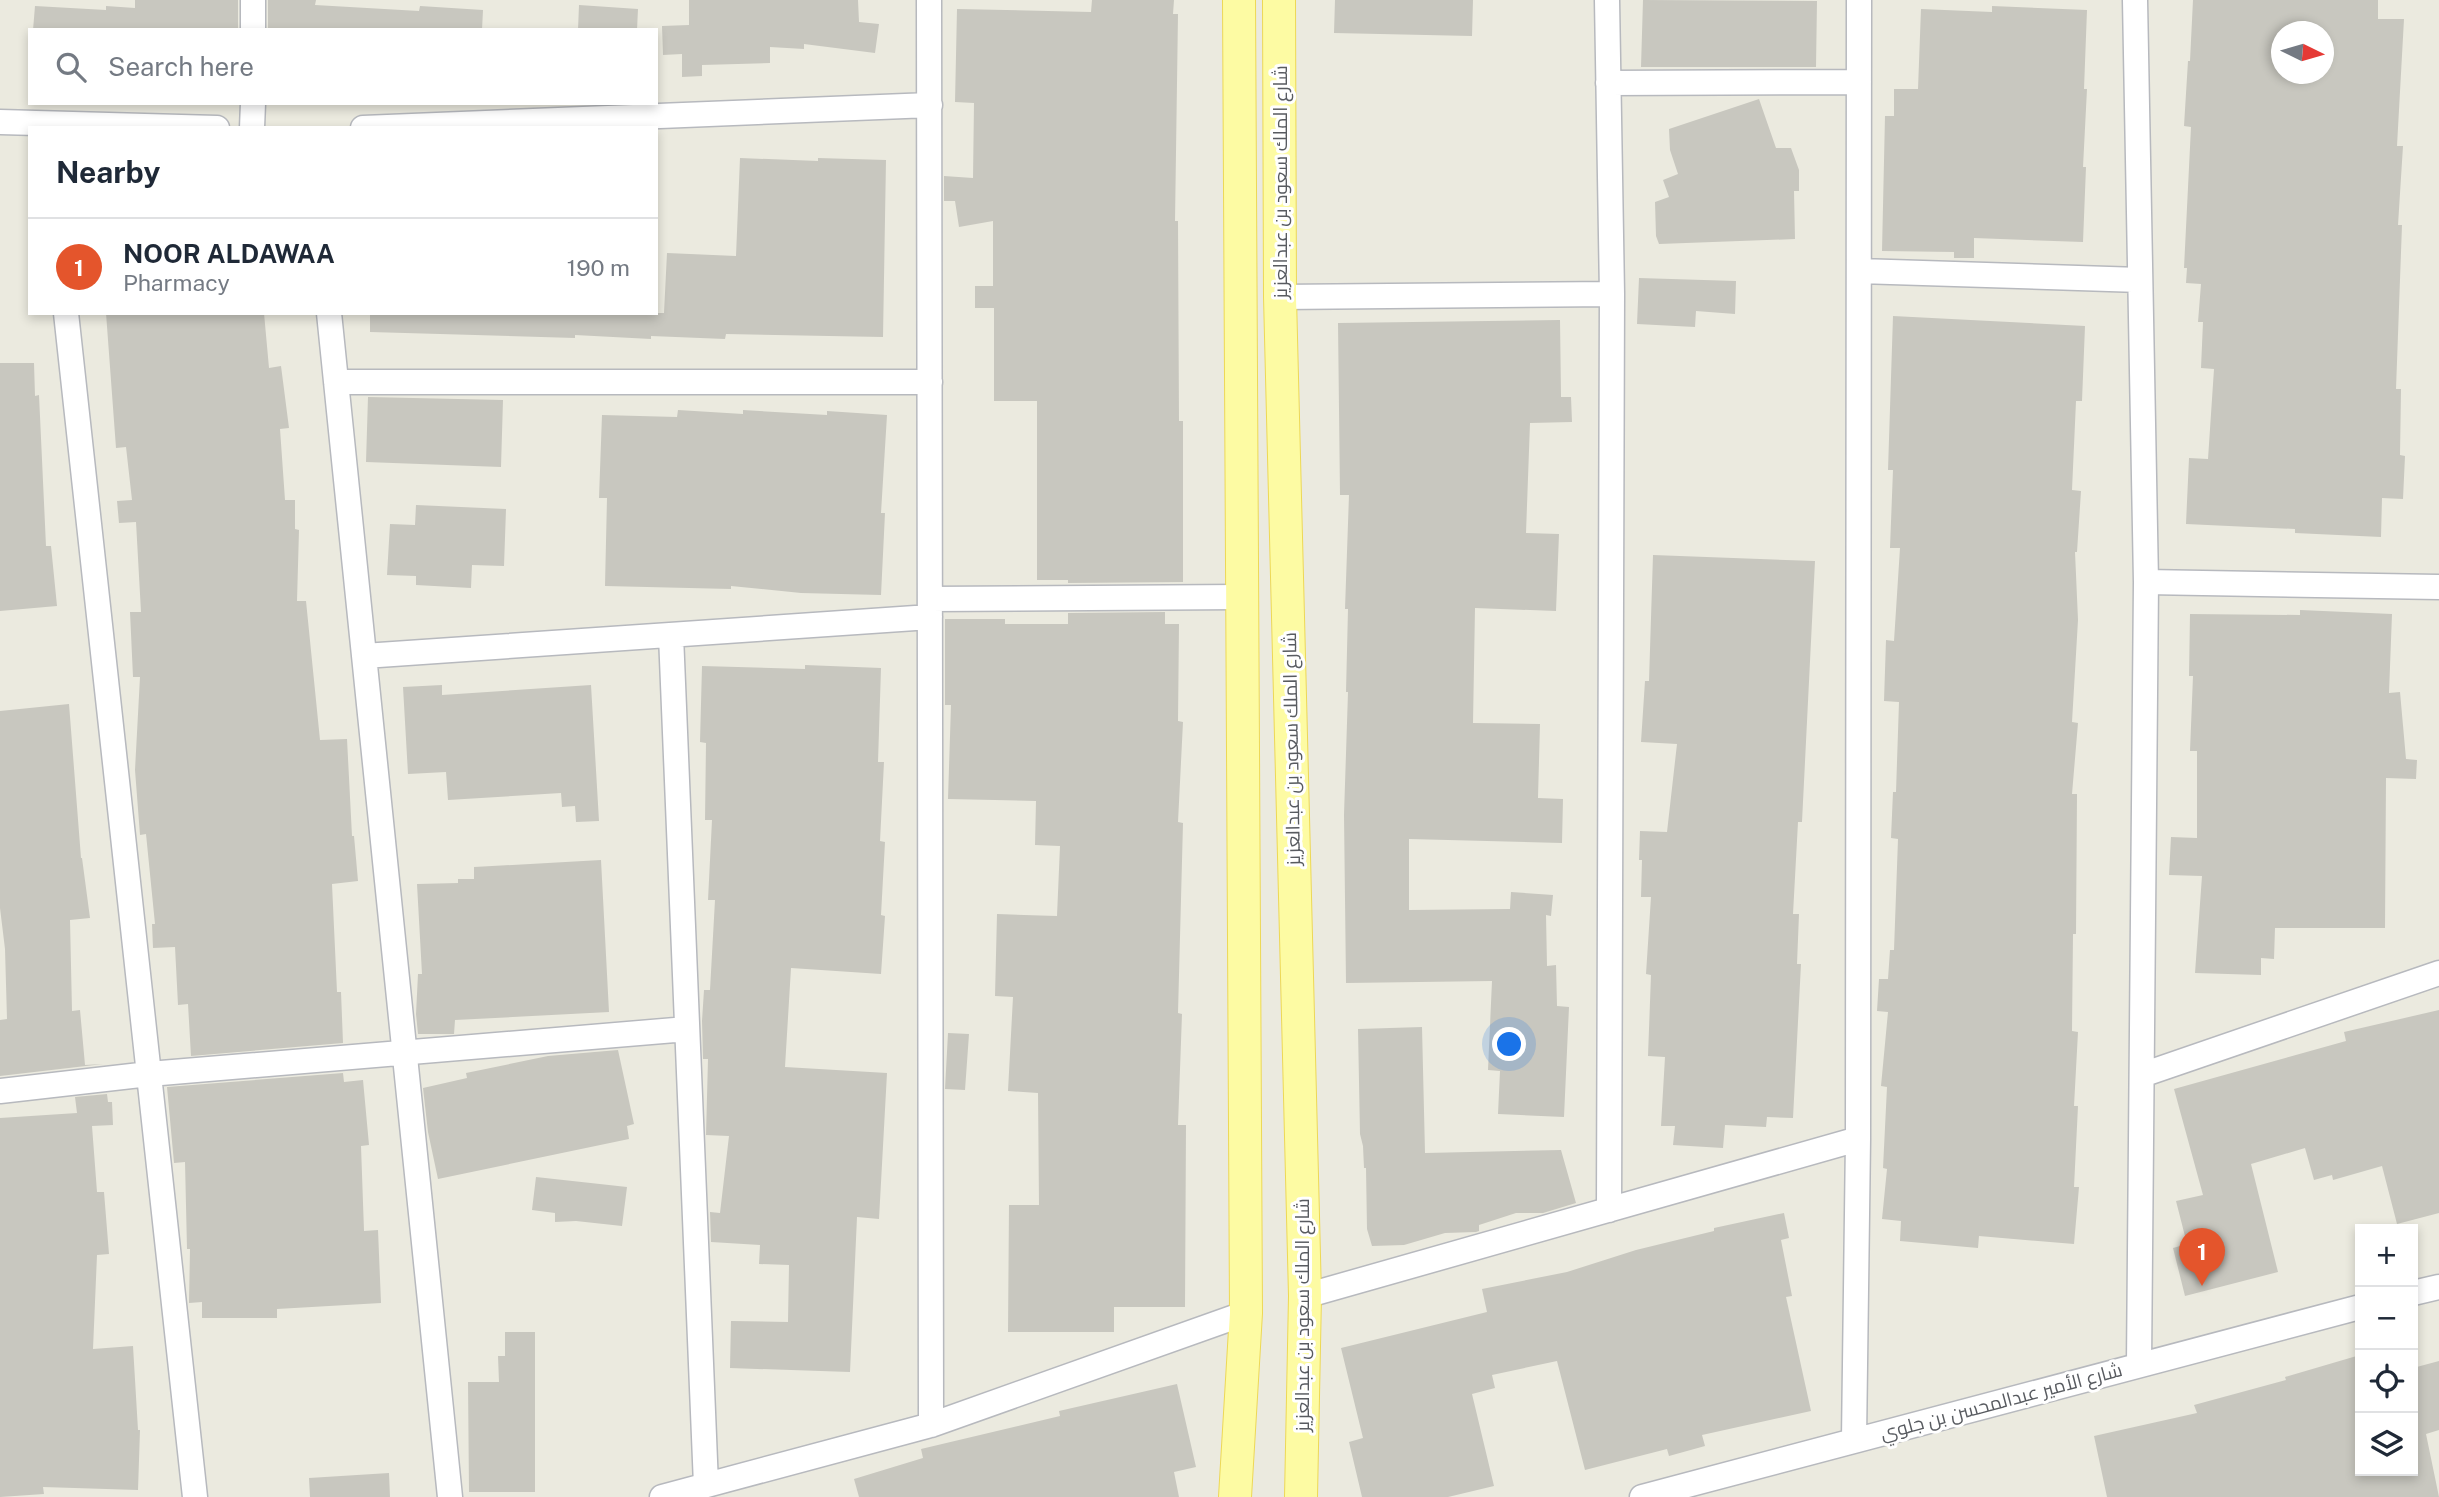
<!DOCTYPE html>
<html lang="en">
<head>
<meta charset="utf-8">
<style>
  :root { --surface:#fff; --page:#f2f2f3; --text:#1f2937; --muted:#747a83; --line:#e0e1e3; --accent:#e4552c }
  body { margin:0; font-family:"Public Sans",Cairo,sans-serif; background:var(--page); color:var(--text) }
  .controls { position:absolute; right:21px; bottom:21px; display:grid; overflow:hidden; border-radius:0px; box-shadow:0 4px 10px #0003 }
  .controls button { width:63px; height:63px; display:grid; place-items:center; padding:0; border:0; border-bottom:2px solid var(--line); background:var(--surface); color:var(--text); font:35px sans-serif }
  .compass { position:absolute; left:2271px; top:21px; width:63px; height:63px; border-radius:50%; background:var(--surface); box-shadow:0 4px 10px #0003; rotate:95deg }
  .you { position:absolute; left:1510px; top:1045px; width:24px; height:24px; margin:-18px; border:5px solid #fff; border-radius:50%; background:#1a73e8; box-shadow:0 0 0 10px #1a73e833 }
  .badge { display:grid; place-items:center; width:46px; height:46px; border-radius:50%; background:var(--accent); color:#fff; font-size:23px; font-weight:700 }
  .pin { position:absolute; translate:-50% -58px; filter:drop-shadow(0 2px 4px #0008) }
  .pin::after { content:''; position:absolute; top:37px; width:24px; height:21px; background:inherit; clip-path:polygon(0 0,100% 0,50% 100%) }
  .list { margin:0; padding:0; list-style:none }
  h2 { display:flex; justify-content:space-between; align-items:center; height:91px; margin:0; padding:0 28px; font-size:30px }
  h2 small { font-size:23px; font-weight:400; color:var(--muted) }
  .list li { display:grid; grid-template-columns:46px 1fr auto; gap:21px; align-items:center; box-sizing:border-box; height:98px; padding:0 28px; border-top:2px solid var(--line) }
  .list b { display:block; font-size:26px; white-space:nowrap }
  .list p { margin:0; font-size:23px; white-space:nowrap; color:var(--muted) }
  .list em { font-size:23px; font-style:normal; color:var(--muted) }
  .icon { flex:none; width:38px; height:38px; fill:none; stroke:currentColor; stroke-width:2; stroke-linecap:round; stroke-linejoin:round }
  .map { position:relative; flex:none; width:2439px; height:1497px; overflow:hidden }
  .search { position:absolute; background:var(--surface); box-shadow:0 4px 10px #0003; left:28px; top:28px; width:630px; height:77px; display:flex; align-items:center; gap:18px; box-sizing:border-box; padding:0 24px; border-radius:0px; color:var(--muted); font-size:26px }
  .panel { position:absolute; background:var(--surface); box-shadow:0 4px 10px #0003; left:28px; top:126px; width:630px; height:189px; border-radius:0px }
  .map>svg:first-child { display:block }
  .building { fill:#c8c7bf; fill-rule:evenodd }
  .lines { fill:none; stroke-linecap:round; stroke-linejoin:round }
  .minor-casing { stroke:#b7b9be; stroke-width:27 }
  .major-casing { stroke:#edd856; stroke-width:34 }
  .minor { stroke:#fff; stroke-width:24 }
  .major { stroke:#fdfba3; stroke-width:32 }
  .labels { text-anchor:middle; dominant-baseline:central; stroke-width:6; stroke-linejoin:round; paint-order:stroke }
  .street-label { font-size:19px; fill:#585b60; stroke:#fff }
</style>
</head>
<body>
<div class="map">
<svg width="2439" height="1497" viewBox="0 0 2439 1497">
  <rect width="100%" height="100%" fill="#ebeadf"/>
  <!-- building -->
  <path class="building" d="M 135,0 L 238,0 L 238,30 L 33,30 L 35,6 L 106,10 L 106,6 L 135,8 Z
    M 268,0 L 316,0 L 315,5 L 419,11 L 420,6 L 483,10 L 482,30 L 268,30 Z
    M 689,0 L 858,0 L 859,22 L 879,24 L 875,53 L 804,44 L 804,49 L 770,47 L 770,63 L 702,65 L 702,76 L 682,77 L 682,54 L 663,55 L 662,26 L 689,25 Z
    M 1092,0 L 1174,0 L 1173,14 L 1178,14 L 1175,221 L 1178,221 L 1179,421 L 1183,421 L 1183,582 L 1068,583 L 1068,580 L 1037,580 L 1037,401 L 994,401 L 994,308 L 975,308 L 975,286 L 993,286 L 993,221 L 959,227 L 955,201 L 944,201 L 944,176 L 973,178 L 974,103 L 955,102 L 957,9 L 1091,12 Z
    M 1335,0 L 1473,0 L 1472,36 L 1334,33 Z
    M 1643,0 L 1817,1 L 1816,67 L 1641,67 Z
    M 2193,0 L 2378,0 L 2378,19 L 2404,19 L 2397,146 L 2403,146 L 2398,225 L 2402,225 L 2396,389 L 2401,389 L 2400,455 L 2405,456 L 2403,499 L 2382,498 L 2381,537 L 2295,533 L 2295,529 L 2186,524 L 2189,458 L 2208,459 L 2214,369 L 2201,368 L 2203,322 L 2198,322 L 2201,284 L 2186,283 L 2187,268 L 2184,268 L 2191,127 L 2184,126 L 2188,61 L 2190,61 ZM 2281,32 L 2323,32 L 2323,74 L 2281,74 Z
    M 579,5 L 638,9 L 637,30 L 578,30 Z
    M 1992,6 L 2087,10 L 2084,89 L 2087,89 L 2083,167 L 2086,167 L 2083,242 L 1974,238 L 1974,258 L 1954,258 L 1954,252 L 1882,251 L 1885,116 L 1894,116 L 1894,89 L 1918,89 L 1921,9 L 1992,12 Z
    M 1759,99 L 1776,148 L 1791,148 L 1799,170 L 1799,191 L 1794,191 L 1795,239 L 1659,244 L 1656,236 L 1655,202 L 1669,197 L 1663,180 L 1678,174 L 1670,150 L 1669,129 Z
    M 740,158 L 818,161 L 818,158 L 886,160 L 883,337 L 726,334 L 725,339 L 651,336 L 651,339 L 575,335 L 575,338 L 370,332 L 370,313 L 664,313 L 667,253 L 736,256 Z
    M 1639,278 L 1736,281 L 1735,314 L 1696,311 L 1695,327 L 1637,324 Z
    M 106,313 L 264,313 L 269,368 L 281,366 L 289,428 L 280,429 L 285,500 L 295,500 L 295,529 L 299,530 L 297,601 L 306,601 L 320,740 L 347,739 L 352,836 L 354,836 L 358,881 L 332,884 L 337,992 L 341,992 L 343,1043 L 191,1056 L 188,1004 L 178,1005 L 175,947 L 153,948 L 152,924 L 155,924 L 146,834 L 140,835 L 135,770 L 140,677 L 133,677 L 130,612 L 141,612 L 136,522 L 119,523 L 117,501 L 132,500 L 126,447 L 116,448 Z
    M 1893,316 L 2085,326 L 2082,401 L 2076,401 L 2072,490 L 2081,491 L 2077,552 L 2075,552 L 2078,620 L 2072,722 L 2078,723 L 2072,794 L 2077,794 L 2076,934 L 2073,934 L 2072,1031 L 2078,1032 L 2074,1106 L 2078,1106 L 2074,1187 L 2079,1187 L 2074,1244 L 1979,1236 L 1978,1248 L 1900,1241 L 1901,1221 L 1882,1219 L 1887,1169 L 1883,1168 L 1887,1087 L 1881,1086 L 1888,1012 L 1877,1011 L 1879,979 L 1888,979 L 1890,950 L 1894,950 L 1898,839 L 1891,838 L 1893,792 L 1896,792 L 1899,702 L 1884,701 L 1886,640 L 1894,641 L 1900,548 L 1890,548 L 1893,470 L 1888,470 Z
    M 1560,320 L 1561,397 L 1571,397 L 1572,422 L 1530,423 L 1526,533 L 1559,534 L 1556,611 L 1475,608 L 1473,723 L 1540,724 L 1538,798 L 1563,799 L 1562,843 L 1409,839 L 1409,910 L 1510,909 L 1511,892 L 1553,895 L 1551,916 L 1546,915 L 1547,966 L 1556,965 L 1557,1006 L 1569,1007 L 1564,1117 L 1498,1114 L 1500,1071 L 1488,1070 L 1492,981 L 1346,983 L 1344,815 L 1348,692 L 1346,692 L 1348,609 L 1345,609 L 1349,495 L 1340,495 L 1338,323 Z
    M 0,363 L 34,363 L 35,396 L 39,395 L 46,546 L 51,546 L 57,606 L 0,611 Z
    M 368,397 L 503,400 L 501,467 L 366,462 Z
    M 678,410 L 743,414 L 743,410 L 827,415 L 827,411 L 887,415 L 881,513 L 885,513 L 881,595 L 801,593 L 731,586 L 731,589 L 605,586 L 607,498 L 599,498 L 602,415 L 677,417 Z
    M 416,505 L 506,509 L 504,566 L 472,565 L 471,588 L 416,585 L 416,576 L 387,575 L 390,524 L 415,525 Z
    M 1653,555 L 1815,561 L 1802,822 L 1798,822 L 1793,914 L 1799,914 L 1797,964 L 1801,964 L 1793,1118 L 1767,1117 L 1766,1127 L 1725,1125 L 1723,1148 L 1673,1145 L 1675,1126 L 1661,1126 L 1665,1057 L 1648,1056 L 1651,975 L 1646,974 L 1651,897 L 1641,897 L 1642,860 L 1639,860 L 1640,831 L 1667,832 L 1677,744 L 1641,742 L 1645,681 L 1649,681 Z
    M 2300,610 L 2392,614 L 2389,693 L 2400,692 L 2406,759 L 2417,760 L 2416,779 L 2386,778 L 2385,928 L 2275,928 L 2274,959 L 2261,958 L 2261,975 L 2195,973 L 2202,876 L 2169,875 L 2171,837 L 2197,838 L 2197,751 L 2190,751 L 2193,676 L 2189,676 L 2190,614 L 2300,615 Z
    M 1165,612 L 1165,624 L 1179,624 L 1178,721 L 1183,722 L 1178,822 L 1183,823 L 1178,1013 L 1182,1014 L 1178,1125 L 1186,1125 L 1185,1307 L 1114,1307 L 1114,1332 L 1008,1332 L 1009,1205 L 1039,1205 L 1038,1093 L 1008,1091 L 1013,997 L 995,996 L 997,914 L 1057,916 L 1060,846 L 1035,845 L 1036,801 L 948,799 L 951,705 L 945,705 L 945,619 L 1005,619 L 1005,624 L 1068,624 L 1068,613 Z
    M 805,665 L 881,668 L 878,762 L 884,762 L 880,841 L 885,842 L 881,915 L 885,916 L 881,974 L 791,968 L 785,1067 L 887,1073 L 879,1219 L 857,1217 L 850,1372 L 730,1368 L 731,1321 L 788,1322 L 789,1265 L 759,1264 L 760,1245 L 711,1242 L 710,1212 L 720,1213 L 729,1136 L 706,1135 L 708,1059 L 703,1059 L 702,1021 L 704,990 L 710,990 L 715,900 L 708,900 L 712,820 L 705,820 L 706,743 L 700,742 L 702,666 L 805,669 Z
    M 442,685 L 442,695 L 591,685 L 599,821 L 576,822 L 575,806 L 562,807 L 561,793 L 448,800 L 446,772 L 408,774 L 403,687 Z
    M 69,704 L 81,858 L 82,858 L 90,918 L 70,920 L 72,1011 L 80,1010 L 85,1065 L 103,1064 L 0,1076 L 0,1020 L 7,1019 L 5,949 L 0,908 L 0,711 Z
    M 601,860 L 609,1012 L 455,1020 L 454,1034 L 418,1034 L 416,1014 L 418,974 L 422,974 L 417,884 L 458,883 L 458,879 L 474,879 L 474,867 Z
    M 2439,1010 L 2439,1213 L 2397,1224 L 2382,1166 L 2333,1180 L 2332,1175 L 2314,1180 L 2305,1148 L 2251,1164 L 2278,1272 L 2185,1296 L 2173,1248 L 2187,1244 L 2176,1201 L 2203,1195 L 2174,1089 L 2346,1041 L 2344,1032 Z
    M 1422,1027 L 1425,1153 L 1561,1150 L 1576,1203 L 1543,1213 L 1516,1213 L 1479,1225 L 1479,1231 L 1476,1232 L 1445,1233 L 1404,1245 L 1372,1246 L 1367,1229 L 1366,1168 L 1364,1168 L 1363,1146 L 1360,1134 L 1358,1029 Z
    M 948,1033 L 969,1034 L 965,1090 L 945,1089 Z
    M 618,1050 L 634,1124 L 627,1126 L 629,1139 L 438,1179 L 428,1132 L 423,1088 L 467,1078 L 466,1073 L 548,1056 Z
    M 343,1073 L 344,1082 L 363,1080 L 369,1145 L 361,1146 L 364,1231 L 378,1230 L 381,1303 L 277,1309 L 277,1318 L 202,1318 L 202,1302 L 189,1303 L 190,1249 L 187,1249 L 185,1162 L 174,1163 L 167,1087 Z
    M 107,1094 L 108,1102 L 112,1102 L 113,1125 L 92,1126 L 97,1192 L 104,1192 L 109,1254 L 97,1255 L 93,1349 L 133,1346 L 138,1430 L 140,1430 L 138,1490 L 43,1487 L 44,1494 L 0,1497 L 0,1118 L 77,1113 L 75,1097 Z
    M 536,1177 L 627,1187 L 622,1226 L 576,1221 L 555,1222 L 555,1213 L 532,1210 Z
    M 1784,1213 L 1789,1238 L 1781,1240 L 1792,1296 L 1786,1297 L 1811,1411 L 1702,1435 L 1705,1446 L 1669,1456 L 1667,1449 L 1585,1470 L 1557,1361 L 1492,1375 L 1495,1388 L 1472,1394 L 1494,1486 L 1448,1497 L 1362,1497 L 1349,1442 L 1363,1438 L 1341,1348 L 1487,1312 L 1482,1289 L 1567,1272 L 1636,1250 L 1714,1231 L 1714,1228 Z
    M 505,1332 L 535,1332 L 535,1492 L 469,1492 L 468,1382 L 499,1382 L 498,1356 L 505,1356 Z
    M 2360,1355 L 2360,1471 L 2413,1471 L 2413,1368 L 2439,1361 L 2439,1430 L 2426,1434 L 2439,1497 L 2107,1497 L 2094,1436 L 2197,1413 L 2194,1405 L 2286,1380 L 2285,1377 Z
    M 1177,1384 L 1196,1467 L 1174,1472 L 1179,1497 L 859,1497 L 854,1479 L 923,1458 L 921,1449 L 1060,1416 L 1059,1411 Z
    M 389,1473 L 390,1497 L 310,1497 L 309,1478 Z"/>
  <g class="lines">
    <!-- minor casing -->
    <g class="minor-casing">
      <path id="minor" d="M 929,0 L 931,1425
        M 1607,0 L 1612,294 L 1609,1210
        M 2135,0 L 2146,582 L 2139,1364
        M 253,30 L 253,0
        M 1608,83 L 1859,82
        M 0,122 L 217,128
        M 252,128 L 253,103
        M 363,128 L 930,105
        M 1859,271 L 2140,280
        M 1280,297 L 1612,294
        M 66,313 L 195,1497
        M 329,313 L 450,1497
        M 336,382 L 930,382
        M 2146,582 L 2439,587
        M 930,599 L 1241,597
        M 671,635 L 706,1485
        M 364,656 L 930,617
        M 2142,1075 L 2439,973
        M 0,1091 L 149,1074 L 687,1029
        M 2413,1293 L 2439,1287
        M 1305,1296 L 1858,1139
        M 1854,1440 L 1858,1139 L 1859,0
        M 662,1497 L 931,1425 L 1246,1313
        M 1642,1497 L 2360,1307"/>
    </g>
    <!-- major casing -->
    <g class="major-casing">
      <path id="major" d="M 1279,0 L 1280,297 L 1305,1296 L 1301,1497
        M 1235,1497 L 1246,1313 L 1239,0"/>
    </g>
    <!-- minor -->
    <use href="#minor" class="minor"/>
    <!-- major -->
    <use href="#major" class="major"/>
  </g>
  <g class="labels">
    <!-- street labels -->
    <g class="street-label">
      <text transform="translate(1280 182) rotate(-90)">شارع الملك سعود بن عبدالعزيز</text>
      <text transform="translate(1291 749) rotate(-91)">شارع الملك سعود بن عبدالعزيز</text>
      <text transform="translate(1302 1315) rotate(-90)">شارع الملك سعود بن عبدالعزيز</text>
      <text transform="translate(2001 1401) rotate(-15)">شارع الأمير عبدالمحسن بن جلوي</text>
    </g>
  </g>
</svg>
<div class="controls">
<button>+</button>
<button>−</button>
<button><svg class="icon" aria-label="locate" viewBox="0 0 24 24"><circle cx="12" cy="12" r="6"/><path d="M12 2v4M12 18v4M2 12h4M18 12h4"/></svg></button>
<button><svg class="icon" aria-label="layers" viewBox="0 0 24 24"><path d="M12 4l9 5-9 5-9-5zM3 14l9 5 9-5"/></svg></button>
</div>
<svg class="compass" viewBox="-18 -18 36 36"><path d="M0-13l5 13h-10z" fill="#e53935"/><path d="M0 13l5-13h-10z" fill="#747a83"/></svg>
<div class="you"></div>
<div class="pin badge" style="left:2202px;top:1286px">1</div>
<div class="search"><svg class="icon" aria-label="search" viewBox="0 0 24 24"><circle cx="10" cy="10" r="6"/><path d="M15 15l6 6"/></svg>Search here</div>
<section class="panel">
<h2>Nearby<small></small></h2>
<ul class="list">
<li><span class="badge">1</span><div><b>NOOR ALDAWAA</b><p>Pharmacy</p></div><em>190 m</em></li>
</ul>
</section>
</div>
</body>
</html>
